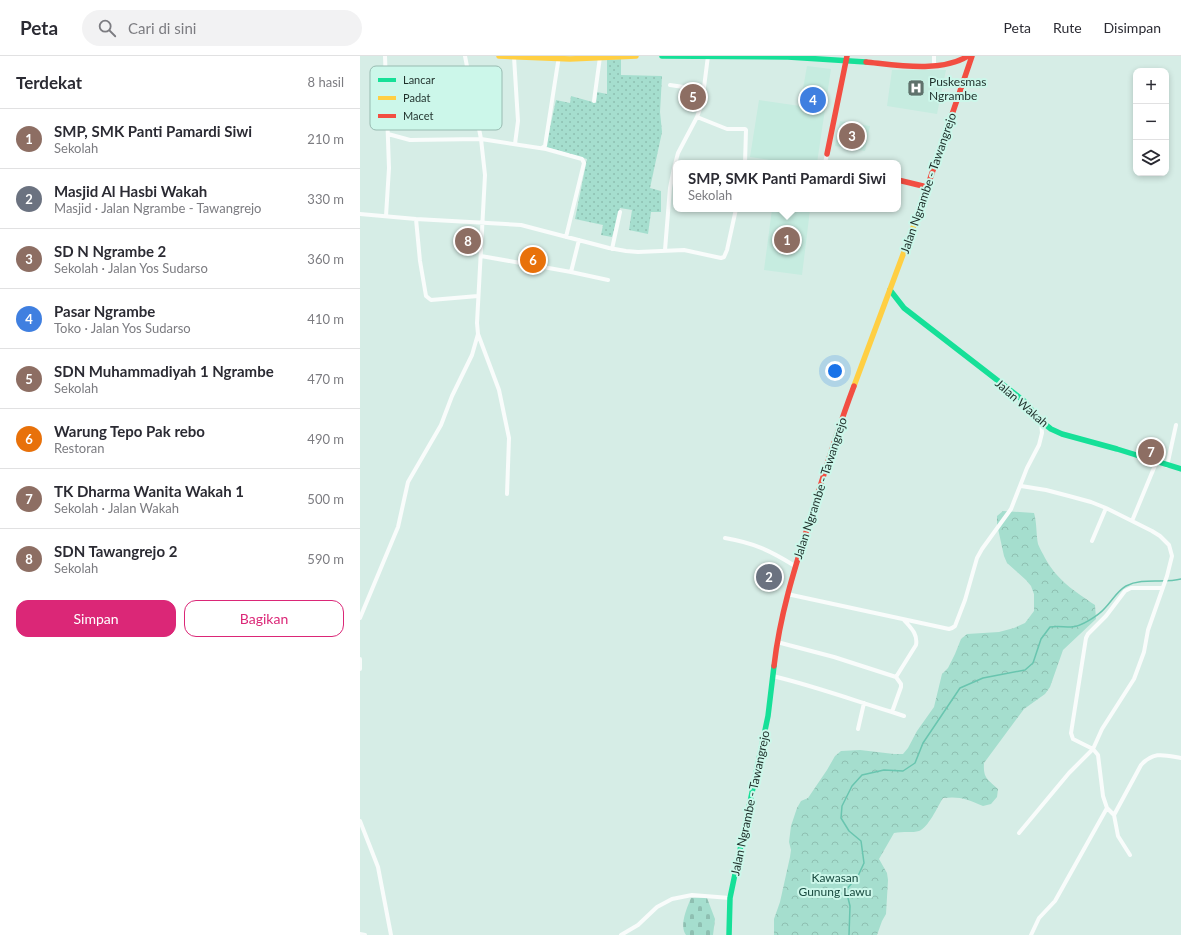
<!DOCTYPE html>
<html lang="id">
<head>
<meta charset="utf-8">
<style>
  :root { --surface:#fff; --page:#f2f2f3; --text:#2b2b33; --muted:#7c7c81; --line:#e1e1e2; --accent:#db2777 }
  body { margin:0; font-family:Lato,sans-serif; background:var(--page); color:var(--text) }
  .controls { position:absolute; right:12px; top:12px; display:grid; overflow:hidden; border-radius:8px; box-shadow:0 2px 6px #0003 }
  .controls button { width:36px; height:36px; display:grid; place-items:center; padding:0; border:0; border-bottom:1px solid var(--line); background:var(--surface); color:var(--text); font:20px sans-serif }
  .you { position:absolute; left:475px; top:315px; width:14px; height:14px; margin:-10px; border:3px solid #fff; border-radius:50%; background:#1a73e8; box-shadow:0 0 0 6px #1a73e833 }
  .badge { display:grid; place-items:center; width:26px; height:26px; border-radius:50%; background:var(--accent); color:#fff; font-size:13px; font-weight:700 }
  .pin { position:absolute; translate:-50% -50%; border:2px solid #fff; box-shadow:0 1px 4px #0006 }
  .popup { position:absolute; left:313px; top:104px; width:228px; height:52px; box-sizing:border-box; display:grid; place-content:center; border-radius:8px; background:var(--surface); filter:drop-shadow(0 1px 3px #0005); font-size:13px; white-space:nowrap; color:var(--muted) }
  .popup b { font-size:15px; color:var(--text) }
  .popup::after { content:''; position:absolute; left:50%; top:100%; margin-left:-8px; border:8px solid transparent; border-top-color:var(--surface) }
  .list { margin:0; padding:0; list-style:none }
  h2 { display:flex; justify-content:space-between; align-items:center; height:52px; margin:0; padding:0 16px; font-size:17px }
  h2 small { font-size:13px; font-weight:400; color:var(--muted) }
  .list li { display:grid; grid-template-columns:26px 1fr auto; gap:12px; align-items:center; box-sizing:border-box; height:60px; padding:0 16px; border-top:1px solid var(--line) }
  .list b { display:block; font-size:15px; white-space:nowrap }
  .list p { margin:0; font-size:13px; white-space:nowrap; color:var(--muted) }
  .list em { font-size:13px; font-style:normal; color:var(--muted) }
  .actions { display:flex; gap:8px; padding:12px 16px }
  .actions a { flex:1; padding:9px 0; border:1px solid var(--accent); border-radius:12px; text-align:center; font-size:14px; color:var(--accent) }
  .actions .main { background:var(--accent); color:#fff }
  .icon { flex:none; width:22px; height:22px; fill:none; stroke:currentColor; stroke-width:2; stroke-linecap:round; stroke-linejoin:round }
  .map { position:relative; flex:none; width:821px; height:879px; overflow:hidden }
  header { display:flex; align-items:center; gap:24px; box-sizing:border-box; height:56px; padding:0 20px; background:var(--surface); border-bottom:1px solid var(--line) }
  header strong { font-size:19px }
  nav { display:flex; gap:22px; margin-inline-start:auto; font-size:14px }
  .search { width:280px; height:36px; background:var(--page); display:flex; align-items:center; gap:10px; box-sizing:border-box; padding:0 14px; border-radius:22px; color:var(--muted); font-size:15px }
  main { display:flex }
  aside { flex:1; background:var(--surface) }
  .map>svg:first-child { display:block }
  .built { fill:#c6ece0 }
  .grass { fill:url(#grass-dots) }
  .forest { fill:url(#forest-crowns) }
  .cemetery { fill:url(#cemetery-stones) }
  .lines { fill:none; stroke-linecap:round; stroke-linejoin:round }
  .stream { stroke:#69c5af; stroke-width:1.5 }
  .street { stroke:#f9fcfb; stroke-width:4 }
  .fast { stroke:#16e098; stroke-width:5.5 }
  .slow { stroke:#ffcf43; stroke-width:5.5 }
  .jam { stroke:#f24e42; stroke-width:5.5 }
  .labels { text-anchor:middle; dominant-baseline:central; stroke-width:4; stroke-linejoin:round; paint-order:stroke }
  .poi-label { font-size:12px; fill:#1f302b; stroke:#ccf7ea; text-anchor:start }
  .street-label { font-size:12px; fill:#1f302b; stroke:#ccf7ea }
  .park-label { font-size:12px; fill:#17493e; stroke:#ccf7ea }
  .key { fill:#ccf7ea; stroke:#98bbb1; stroke-width:1 }
  .key-label { font-size:11px; fill:#1f302b }
</style>
</head>
<body>
<header>
<strong>Peta</strong>
<div class="search"><svg class="icon" aria-label="search" viewBox="0 0 24 24"><circle cx="10" cy="10" r="6"/><path d="M15 15l6 6"/></svg>Cari di sini</div>
<nav><a>Peta</a><a>Rute</a><a>Disimpan</a></nav>
</header>
<main>
<aside>
<h2>Terdekat<small>8 hasil</small></h2>
<ul class="list">
<li><span class="badge" style="background:#8d6e63">1</span><div><b>SMP, SMK Panti Pamardi Siwi</b><p>Sekolah</p></div><em>210 m</em></li>
<li><span class="badge" style="background:#6b7280">2</span><div><b>Masjid Al Hasbi Wakah</b><p>Masjid · Jalan Ngrambe - Tawangrejo</p></div><em>330 m</em></li>
<li><span class="badge" style="background:#8d6e63">3</span><div><b>SD N Ngrambe 2</b><p>Sekolah · Jalan Yos Sudarso</p></div><em>360 m</em></li>
<li><span class="badge" style="background:#3f7fe0">4</span><div><b>Pasar Ngrambe</b><p>Toko · Jalan Yos Sudarso</p></div><em>410 m</em></li>
<li><span class="badge" style="background:#8d6e63">5</span><div><b>SDN Muhammadiyah 1 Ngrambe</b><p>Sekolah</p></div><em>470 m</em></li>
<li><span class="badge" style="background:#e8710a">6</span><div><b>Warung Tepo Pak rebo</b><p>Restoran</p></div><em>490 m</em></li>
<li><span class="badge" style="background:#8d6e63">7</span><div><b>TK Dharma Wanita Wakah 1</b><p>Sekolah · Jalan Wakah</p></div><em>500 m</em></li>
<li><span class="badge" style="background:#8d6e63">8</span><div><b>SDN Tawangrejo 2</b><p>Sekolah</p></div><em>590 m</em></li>
</ul>
<div class="actions"><a class="main">Simpan</a><a>Bagikan</a></div>
</aside>
<div class="map">
<svg width="821" height="879" viewBox="0 0 821 879">
  <defs>
    <pattern id="grass-dots" width="8" height="8" patternUnits="userSpaceOnUse"><rect width="8" height="8" fill="#a5dece"/><path d="M2 2h.1M6 6h.1" fill="none" stroke="#8ebfb1" stroke-width="1.8" stroke-linecap="round"/></pattern>
    <pattern id="forest-crowns" width="20" height="18" patternUnits="userSpaceOnUse"><rect width="20" height="18" fill="#a5dece"/><path d="M2 6a3 3 0 1 1 6 0M12 15a3 3 0 1 1 6 0" fill="none" stroke="#8ebfb1"/></pattern>
    <pattern id="cemetery-stones" width="16" height="16" patternUnits="userSpaceOnUse"><rect width="16" height="16" fill="#a5dece"/><path d="M2 7V4a2 2 0 0 1 4 0v3zM10 15v-3a2 2 0 0 1 4 0v3z" fill="#8ebfb1"/></pattern>
  </defs>
  <rect width="100%" height="100%" fill="#d6ede6"/>
  <!-- built -->
  <path class="built" d="M 447,10 L 471,13 L 457,107 L 430,107 L 390,101 L 399,44 L 440,50 Z
    M 532,14 L 586,14 L 577,58 L 527,50 Z
    M 480,65 L 510,70 L 505,95 L 475,90 Z
    M 412,153 L 450,154 L 442,219 L 404,214 Z"/>
  <!-- grass -->
  <path class="grass" d="M 261,3 L 261,19 L 302,20 L 300,56 L 302,76 L 290,132 L 301,135 L 301,156 L 291,156 L 288,178 L 269,174 L 272,154 L 260,152 L 252,181 L 241,179 L 243,169 L 215,163 L 227,103 L 186,91 L 196,44 L 210,47 L 211,40 L 236,47 L 237,36 L 247,38 L 247,4 Z"/>
  <!-- forest -->
  <path class="forest" d="M 643,455 L 674,457 C 677,467 676,478 678,488 C 680,493 683,498 685,502 C 697,524 714,535 735,549 L 736,563 L 703,594 L 690,631 L 685,638 L 664,653 L 624,707 C 623,723 628,723 638,733 L 637,741 L 631,748 L 623,750 C 608,743 599,740 583,742 C 578,750 568,772 559,775 C 553,777 543,775 534,777 L 519,803 L 527,817 L 528,824 L 526,858 L 522,865 L 517,879 L 414,879 L 414,863 L 420,846 L 430,801 L 431,794 L 429,786 L 431,770 L 437,752 L 441,745 L 448,742 L 467,714 L 475,700 L 481,695 L 500,694 L 534,698 L 543,698 L 548,692 L 557,675 L 574,651 L 582,618 L 588,612 L 595,598 L 601,583 L 607,578 L 639,576 L 654,572 L 665,567 L 674,555 L 674,538 L 671,530 L 666,524 L 647,507 L 644,500 L 637,468 L 637,460 Z"/>
  <!-- cemetery -->
  <path class="cemetery" d="M 331,842 L 347,842 L 355,863 L 353,879 L 326,879 C 319,869 327,852 331,842 Z"/>
  <g class="lines">
    <!-- stream -->
    <path class="stream" d="M 489,879 L 490,850 L 486,834 L 498,820 L 504,807 L 501,785 L 489,775 L 481,762 L 482,750 L 492,730 L 502,719 L 524,714 L 543,715 L 555,707 L 563,687 L 600,632 L 623,622 L 665,614 L 673,607 L 681,583 L 690,571 C 698,570 703,571 711,571 C 721,571 739,559 745,552 C 752,545 757,535 766,530 C 783,521 804,528 821,523"/>
    <!-- street -->
    <path class="street" d="M 25,0 L 29,112 L 26,160
      M 105,0 L 121,83 L 125,119 L 117,267 L 118,278 L 139,334 L 149,382 L 147,438
      M 154,1 L 158,65 L 155,88
      M 574,10 L 574,0
      M 310,29 L 344,34
      M 234,45 L 240,1
      M 337,61 L 367,73 L 385,73 L 386,74 L 385,107
      M 28,78 L 50,84 L 121,83 L 186,93 L 222,103 L 224,107 L 206,181
      M 182,92 L 185,90 L 199,0
      M 466,107 L 465,107 L 467,98
      M 0,158 L 56,163 L 161,169 L 249,192 L 266,195 L 278,196 L 324,194 L 361,202 L 364,201 L 367,194 L 376,153
      M 56,163 L 60,205 L 66,240 L 71,244 L 118,240
      M 252,193 L 260,156
      M 305,194 L 310,132 L 314,112 L 318,97 L 337,61 L 342,47 L 348,0
      M 121,200 L 211,216 L 248,224
      M 211,216 L 219,184
      M 807,410 L 816,369
      M 772,465 L 796,407
      M 365,482 C 394,487 409,494 435,510
      M 732,485 L 746,452
      M 427,538 L 589,573 L 592,572 L 595,570 L 605,544 L 617,502 L 622,493 L 651,453 L 667,412 L 679,389 L 682,377 L 681,365
      M 0,562 L 38,471 L 48,426 L 81,369 L 92,340 L 112,299 L 118,278
      M 0,603 L 0,613
      M 413,620 C 454,630 493,644 532,656 L 541,631 L 541,628 L 536,621 L 474,601 L 417,586
      M 536,621 L 556,589 C 558,578 551,572 544,564
      M 532,656 L 544,660
      M 498,673 L 504,647
      M 754,759 L 781,709 C 794,695 804,699 821,702
      M 0,765 L 18,811 L 31,879
      M 659,777 L 709,717 L 733,693 L 742,673 L 774,623 L 784,596 L 788,574 L 807,520 L 812,500 L 809,489 L 800,480 L 792,475 L 746,452 L 731,446 L 709,440 L 686,434 L 661,430
      M 770,799 L 758,780 L 754,759 L 747,752 L 743,740 L 738,699 L 733,693 L 713,683 L 711,677 L 726,582 L 728,578 L 746,560 L 765,535 L 771,532 L 802,532
      M 0,878 L 5,879
      M 261,879 L 278,869 L 297,851 L 312,843 L 332,839 L 370,842
      M 671,879 L 679,862 L 695,845 L 747,752"/>
    <!-- fast -->
    <path class="fast" d="M 302,0 L 428,1 L 506,6
      M 530,234 L 544,252 L 664,345 L 681,365 L 691,373 L 702,378 L 757,393 L 821,413
      M 369,879 L 370,842 L 408,660 L 414,610"/>
    <!-- slow -->
    <path class="slow" d="M 139,0 L 210,3 L 276,0
      M 494,330 L 557,161"/>
    <!-- jam -->
    <path class="jam" d="M 506,6 C 536,9 581,17 608,0
      M 467,98 L 487,0
      M 538,124 L 567,131
      M 557,161 L 612,0
      M 414,610 C 420,557 436,508 452,457 C 465,414 478,372 494,330"/>
  </g>
  <!-- icons -->
  <defs>
    <g id="hospital-square" transform="scale(0.9)"><rect x="-9" y="-9" width="18" height="18" rx="4" fill="#5f726c" stroke="#ccf7ea"/><path d="M-5-5h3v3.5h4V-5h3V5h-3V1.5h-4V5h-3Z" fill="#fff"/></g>
  </defs>
  <g fill-rule="evenodd">
    <use href="#hospital-square" x="556" y="32"/>
  </g>
  <g class="labels">
    <!-- poi labels -->
    <g class="poi-label">
      <text x="569" y="25">Puskesmas<tspan x="569" dy="14">Ngrambe</tspan></text>
    </g>
    <!-- street labels -->
    <g class="street-label">
      <text transform="translate(568 127) rotate(-71)">Jalan Ngrambe - Tawangrejo</text>
      <text transform="translate(662 347) rotate(41)">Jalan Wakah</text>
      <text transform="translate(460 432) rotate(-72)">Jalan Ngrambe - Tawangrejo</text>
      <text transform="translate(390 747) rotate(-78)">Jalan Ngrambe - Tawangrejo</text>
    </g>
    <!-- park labels -->
    <g class="park-label">
      <text x="475" y="821">Kawasan<tspan x="475" dy="14">Gunung Lawu</tspan></text>
    </g>
  </g>
  <!-- legend -->
  <rect x="10" y="10" width="132" height="64" rx="6" class="key"/>
  <rect x="18" y="22" width="18" height="4" fill="#16e098"/>
  <rect x="18" y="40" width="18" height="4" fill="#ffcf43"/>
  <rect x="18" y="58" width="18" height="4" fill="#f24e42"/>
  <g class="key-label">
    <text x="43" y="28">Lancar</text>
    <text x="43" y="46">Padat</text>
    <text x="43" y="64">Macet</text>
  </g>
</svg>
<div class="controls">
<button>+</button>
<button>−</button>
<button><svg class="icon" aria-label="layers" viewBox="0 0 24 24"><path d="M12 4l9 5-9 5-9-5zM3 14l9 5 9-5"/></svg></button>
</div>
<div class="you"></div>
<div class="pin badge" style="left:427px;top:184px;background:#8d6e63">1</div>
<div class="popup"><b>SMP, SMK Panti Pamardi Siwi</b>Sekolah</div>
<div class="pin badge" style="left:409px;top:521px;background:#6b7280">2</div>
<div class="pin badge" style="left:492px;top:80px;background:#8d6e63">3</div>
<div class="pin badge" style="left:453px;top:44px;background:#3f7fe0">4</div>
<div class="pin badge" style="left:333px;top:41px;background:#8d6e63">5</div>
<div class="pin badge" style="left:173px;top:204px;background:#e8710a">6</div>
<div class="pin badge" style="left:791px;top:396px;background:#8d6e63">7</div>
<div class="pin badge" style="left:108px;top:185px;background:#8d6e63">8</div>
</div>
</main>
</body>
</html>
